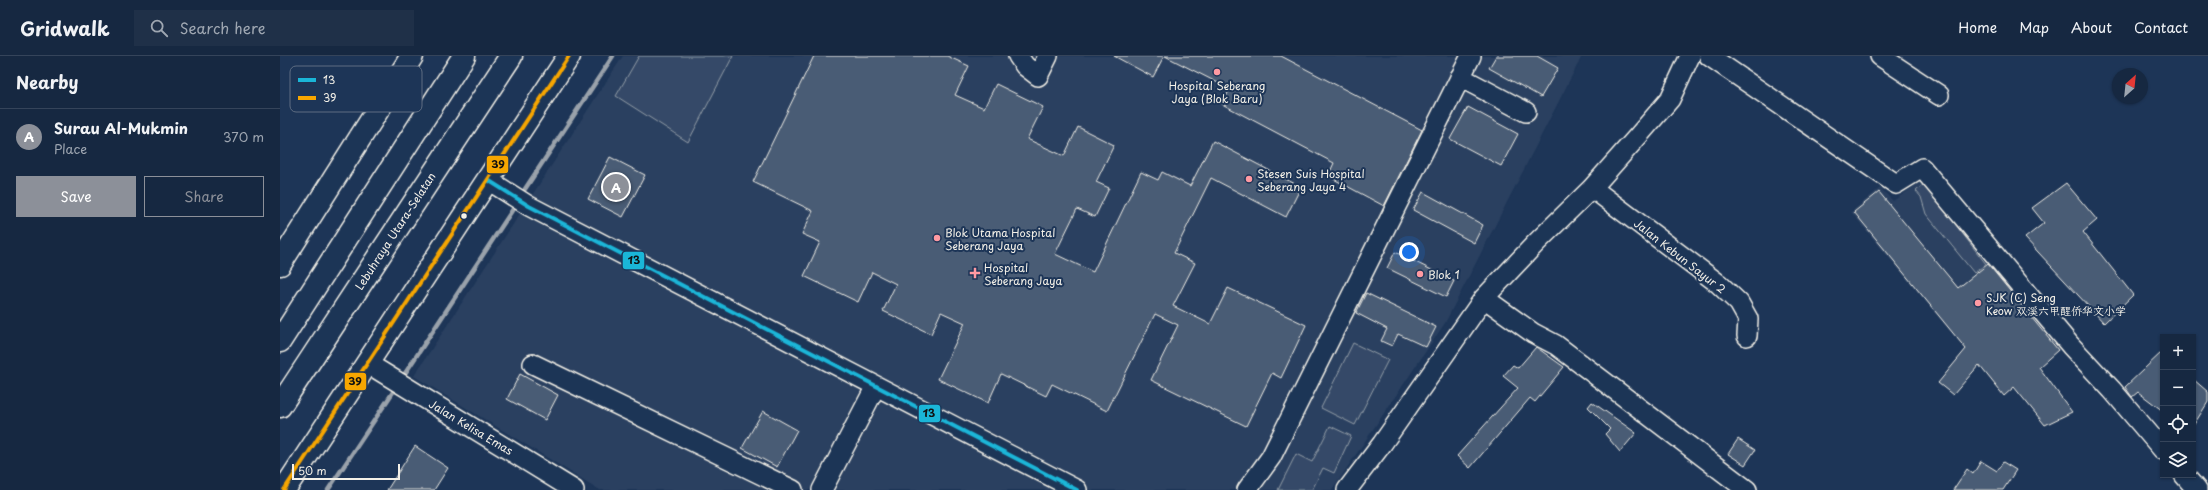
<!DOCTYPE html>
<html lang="en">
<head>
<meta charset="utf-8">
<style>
  :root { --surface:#162841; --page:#1f3048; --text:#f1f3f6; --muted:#9ea6b1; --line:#35445a; --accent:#8c9099 }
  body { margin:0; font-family:"Playpen Sans","LXGW WenKai TC",sans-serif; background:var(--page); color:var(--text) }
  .controls { position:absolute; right:12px; bottom:12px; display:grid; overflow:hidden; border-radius:0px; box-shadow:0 1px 3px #0004 }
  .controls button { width:36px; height:36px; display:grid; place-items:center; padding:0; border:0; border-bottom:1px solid var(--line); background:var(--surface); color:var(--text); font:20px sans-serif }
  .compass { position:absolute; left:1832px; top:12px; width:36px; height:36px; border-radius:50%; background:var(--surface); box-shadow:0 1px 3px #0004; rotate:27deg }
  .scale { position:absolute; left:12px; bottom:10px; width:108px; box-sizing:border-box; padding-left:4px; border:2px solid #f4f1e8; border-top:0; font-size:11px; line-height:14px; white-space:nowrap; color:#f4f1e8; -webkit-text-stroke:3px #1d3557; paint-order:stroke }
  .you { position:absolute; left:1129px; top:196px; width:14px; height:14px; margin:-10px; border:3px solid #fff; border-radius:50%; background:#1a73e8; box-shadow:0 0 0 6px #1a73e833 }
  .badge { display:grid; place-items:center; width:26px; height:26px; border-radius:50%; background:var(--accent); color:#fff; font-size:13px; font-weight:700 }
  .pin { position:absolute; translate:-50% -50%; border:2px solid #fff; box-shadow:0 1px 4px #0006 }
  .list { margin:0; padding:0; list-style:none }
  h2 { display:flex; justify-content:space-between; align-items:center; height:52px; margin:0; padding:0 16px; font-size:17px }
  h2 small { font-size:13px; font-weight:400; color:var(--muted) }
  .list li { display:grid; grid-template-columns:26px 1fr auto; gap:12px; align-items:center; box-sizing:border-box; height:56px; padding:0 16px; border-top:1px solid var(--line) }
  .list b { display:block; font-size:15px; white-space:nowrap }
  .list p { margin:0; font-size:13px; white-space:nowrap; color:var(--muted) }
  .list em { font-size:13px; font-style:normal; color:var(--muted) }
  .actions { display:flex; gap:8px; padding:12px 16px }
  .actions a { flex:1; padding:9px 0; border:1px solid var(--accent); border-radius:0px; text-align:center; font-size:14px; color:var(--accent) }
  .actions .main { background:var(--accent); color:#fff }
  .icon { flex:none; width:22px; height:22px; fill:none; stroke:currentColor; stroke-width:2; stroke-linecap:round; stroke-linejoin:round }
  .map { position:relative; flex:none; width:1928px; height:434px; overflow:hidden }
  header { display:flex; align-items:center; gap:24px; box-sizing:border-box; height:56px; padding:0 20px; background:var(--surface); border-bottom:1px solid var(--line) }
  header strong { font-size:19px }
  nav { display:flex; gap:22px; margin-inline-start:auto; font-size:14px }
  .search { width:280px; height:36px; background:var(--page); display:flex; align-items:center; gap:10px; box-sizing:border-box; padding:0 14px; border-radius:0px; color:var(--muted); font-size:15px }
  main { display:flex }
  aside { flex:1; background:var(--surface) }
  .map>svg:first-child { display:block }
  .built { fill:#2a4060 }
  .green { fill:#354a67; stroke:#949ea8 }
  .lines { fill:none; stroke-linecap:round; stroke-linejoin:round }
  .stream { stroke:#9aa2ab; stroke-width:4.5 }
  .building { fill:#485b74; stroke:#f4f1e8 }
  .minor-casing { stroke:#f4f1e8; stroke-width:22 }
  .major-casing { stroke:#f4f1e8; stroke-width:25 }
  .highway-casing { stroke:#f4f1e8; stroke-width:25 }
  .minor { stroke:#1d3557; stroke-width:19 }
  .major { stroke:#1d3557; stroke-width:22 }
  .highway { stroke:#1d3557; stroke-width:22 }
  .bus-1-casing { stroke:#1d3557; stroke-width:7 }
  .bus-2-casing { stroke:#1d3557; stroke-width:7 }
  .bus-1 { stroke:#1ab6d8; stroke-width:4 }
  .bus-2 { stroke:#f7a600; stroke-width:4 }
  .poi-dot { fill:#ff9aa2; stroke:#1d3557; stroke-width:1.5 }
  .bus-dot { fill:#f4f1e8; stroke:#1d3557; stroke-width:1.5 }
  .labels { text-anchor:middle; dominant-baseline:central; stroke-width:4; stroke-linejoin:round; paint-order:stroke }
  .poi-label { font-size:11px; fill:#f4f1e8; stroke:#1d3557; text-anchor:start }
  .street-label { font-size:11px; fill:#f4f1e8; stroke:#1d3557 }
  .key { fill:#1d3557; stroke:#5e6d82; stroke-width:1 }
  .key-label { font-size:11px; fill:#f4f1e8 }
  .line-badge { stroke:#1d3557; stroke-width:1.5 }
  .pale-badge-label { font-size:11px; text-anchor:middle; font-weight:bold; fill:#111 }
</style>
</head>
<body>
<header>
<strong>Gridwalk</strong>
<div class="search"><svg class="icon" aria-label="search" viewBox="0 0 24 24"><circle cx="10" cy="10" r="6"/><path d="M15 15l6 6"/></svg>Search here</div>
<nav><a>Home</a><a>Map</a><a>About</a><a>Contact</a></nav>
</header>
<main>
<aside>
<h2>Nearby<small></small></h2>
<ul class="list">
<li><span class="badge">A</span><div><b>Surau Al-Mukmin</b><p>Place</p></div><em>370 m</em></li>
</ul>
<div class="actions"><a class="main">Save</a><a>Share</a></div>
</aside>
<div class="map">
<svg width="1928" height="434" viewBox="0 0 1928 434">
  <rect width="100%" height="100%" fill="#1d3557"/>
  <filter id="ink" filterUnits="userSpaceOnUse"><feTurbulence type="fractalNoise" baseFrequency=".025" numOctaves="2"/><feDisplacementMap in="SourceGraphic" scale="8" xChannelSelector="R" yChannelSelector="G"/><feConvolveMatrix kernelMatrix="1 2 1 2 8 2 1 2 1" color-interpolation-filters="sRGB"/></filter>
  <g filter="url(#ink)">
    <!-- built -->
    <path class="built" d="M 343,0 L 1302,0 L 1165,267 L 1052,434 L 320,434 L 134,320 Z
      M 1645,123 L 1783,291 L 1724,340 L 1571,156 L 1600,132 L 1613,145 Z"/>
    <!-- green -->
    <path class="green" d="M 359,0 L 453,0 L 408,86 L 336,40 Z
      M 1644,128 L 1706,208 L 1694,217 L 1646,158 L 1641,141 L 1636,135 Z
      M 1073,287 L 1108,304 L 1075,369 L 1041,352 Z
      M 1050,370 L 1071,380 L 1054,417 L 1043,412 L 1032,434 L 998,434 L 1016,398 L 1032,406 Z"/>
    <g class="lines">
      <!-- stream -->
      <path class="stream" d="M 245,133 L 333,0
        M 122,322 L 233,153
        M 48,434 L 117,330"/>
    </g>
    <!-- building -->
    <path class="building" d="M 534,0 L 667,0 L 689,10 L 675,39 L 704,52 L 716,28 L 763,51 L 747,83 L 784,100 L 798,71 L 834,89 L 816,126 L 829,132 L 815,161 L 797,153 L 775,198 L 813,216 L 861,116 L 878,124 L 882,116 L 910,130 L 933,85 L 1021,131 L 1006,161 L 931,122 L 894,197 L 915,207 L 893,250 L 930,268 L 948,232 L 1026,269 L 1001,322 L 992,317 L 966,370 L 871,324 L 898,269 L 875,258 L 827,355 L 772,328 L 766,340 L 721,318 L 708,347 L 658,323 L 685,267 L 661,256 L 651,278 L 603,255 L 616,228 L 592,216 L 578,246 L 524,220 L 540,186 L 522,178 L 533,155 L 473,126 Z
      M 834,0 L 884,0 L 873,21 Z
      M 885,0 L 1001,0 L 1142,74 L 1104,150 L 1048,120 L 1054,107 L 942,48 L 950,33 Z
      M 1216,0 L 1257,0 L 1278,12 L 1261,41 L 1209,12 Z
      M 1188,51 L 1238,78 L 1221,110 L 1170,83 Z
      M 330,101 L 365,119 L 343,161 L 308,143 Z
      M 1786,127 L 1817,164 L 1803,176 L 1853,239 L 1824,267 L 1745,182 L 1764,167 L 1752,152 Z
      M 1143,136 L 1203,169 L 1194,187 L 1133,154 Z
      M 1599,136 L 1678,232 L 1708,208 L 1778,294 L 1759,311 L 1792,356 L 1765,369 L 1734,331 L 1724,340 L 1699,309 L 1673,339 L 1658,327 L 1686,293 L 1574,156 Z
      M 1115,196 L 1174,225 L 1166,241 L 1107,212 Z
      M 1086,237 L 1156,271 L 1146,291 L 1118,278 L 1112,290 L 1101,285 L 1107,273 L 1076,257 Z
      M 1256,291 L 1284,311 L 1255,346 L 1250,342 L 1190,412 L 1177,400 L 1238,332 L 1223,320 L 1233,309 L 1238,312 Z
      M 1883,295 L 1883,355 L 1858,336 L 1852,341 L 1845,331 Z
      M 240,318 L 278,339 L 265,364 L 227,343 Z
      M 1913,323 L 1928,336 L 1928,346 L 1913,370 Z
      M 1312,346 L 1356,377 L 1340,396 L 1325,378 L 1330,373 L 1308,351 Z
      M 483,355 L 517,374 L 497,411 L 462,392 Z
      M 1458,383 L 1475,394 L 1465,409 L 1448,398 Z
      M 135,390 L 168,412 L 154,434 L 107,434 Z
      M 1701,405 L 1717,415 L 1723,406 L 1736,414 L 1723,434 L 1673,434 L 1687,413 L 1693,418 Z"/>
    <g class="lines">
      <!-- minor casing -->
      <g class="minor-casing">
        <path id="minor" d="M 738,0 L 745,10 L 758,20 L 768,0
          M 1429,0 L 1616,128 L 1642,112 L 1791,290 L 1832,334 L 1883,394
          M 1600,0 L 1659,39
          M 1180,21 L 1246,56
          M 208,124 L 249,150 L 797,434
          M 1312,132 L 1439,228 L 1459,247 L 1468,263 L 1467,280
          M 1204,242 L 1253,277 L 1276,289 L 1467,434
          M 87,307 L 294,434
          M 253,308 L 513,434
          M 1904,419 L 1917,434
          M 542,434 L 596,330
          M 967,434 L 991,401 L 1191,0
          M 1067,434 L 1102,388 L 1204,242 L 1256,187 L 1312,132 L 1359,79 L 1390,43 L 1410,0"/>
      </g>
      <!-- major casing -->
      <g class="major-casing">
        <path id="major" d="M 0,208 L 132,0
          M 4,434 L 289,0"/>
      </g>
      <!-- highway casing -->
      <g class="highway-casing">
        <path id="highway" d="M 0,285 L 184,0
          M 0,350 L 231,0"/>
      </g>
      <!-- minor -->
      <use href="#minor" class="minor"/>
      <!-- major -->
      <use href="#major" class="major"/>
      <!-- highway -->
      <use href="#highway" class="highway"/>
      <!-- bus-1 casing -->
      <g class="bus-1-casing">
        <path id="bus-1" d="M 208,124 L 249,150 L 797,434"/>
      </g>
      <!-- bus-2 casing -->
      <g class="bus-2-casing">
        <path id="bus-2" d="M 4,434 L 289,0"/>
      </g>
      <!-- bus-1 -->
      <use href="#bus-1" class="bus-1"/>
      <!-- bus-2 -->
      <use href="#bus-2" class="bus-2"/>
    </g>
  </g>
  <!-- markers -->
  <g class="poi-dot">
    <circle cx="937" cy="16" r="4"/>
    <circle cx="969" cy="123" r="4"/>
    <circle cx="657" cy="182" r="4"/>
    <path d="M693 211h4v4h4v4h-4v4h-4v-4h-4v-4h4z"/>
    <circle cx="1140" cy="218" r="4"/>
    <circle cx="1698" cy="247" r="4"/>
  </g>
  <circle class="bus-dot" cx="184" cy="160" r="3.5"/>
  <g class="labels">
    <!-- poi labels -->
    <g class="poi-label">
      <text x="937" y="29" text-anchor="middle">Hospital Seberang<tspan x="937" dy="13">Jaya (Blok Baru)</tspan></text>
      <text x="977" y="117">Stesen Suis Hospital<tspan x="977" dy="13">Seberang Jaya 4</tspan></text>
      <text x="665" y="176">Blok Utama Hospital<tspan x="665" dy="13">Seberang Jaya</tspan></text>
      <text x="704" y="211">Hospital<tspan x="704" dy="13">Seberang Jaya</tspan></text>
      <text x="1148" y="218">Blok 1</text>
      <text x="1706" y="241">SJK (C) Seng<tspan x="1706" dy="13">Keow 双溪六甲醒侨华文小学</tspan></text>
    </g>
    <!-- street labels -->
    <g class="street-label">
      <text transform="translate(115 175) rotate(-57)">Lebuhraya Utara–Selatan</text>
      <text transform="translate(1400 200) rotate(38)">Jalan Kebun Sayur 2</text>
      <text transform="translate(191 371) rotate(31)">Jalan Kelisa Emas</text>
    </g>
  </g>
  <!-- legend -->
  <rect x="10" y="10" width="132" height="46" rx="6" class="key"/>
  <rect x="18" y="22" width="18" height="4" fill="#1ab6d8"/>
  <rect x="18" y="40" width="18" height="4" fill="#f7a600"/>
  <g class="key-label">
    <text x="43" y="28">13</text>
    <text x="43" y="46">39</text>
  </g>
  <g class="line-badge">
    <rect x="206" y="99" width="23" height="19" rx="4" fill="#f7a600"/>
    <rect x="342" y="195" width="23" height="19" rx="4" fill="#1ab6d8"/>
    <rect x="64" y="316" width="23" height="19" rx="4" fill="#f7a600"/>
    <rect x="638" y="348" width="23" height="19" rx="4" fill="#1ab6d8"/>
  </g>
  <g class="pale-badge-label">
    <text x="218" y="112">39</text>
    <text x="354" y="208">13</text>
    <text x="75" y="329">39</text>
    <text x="649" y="361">13</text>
  </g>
</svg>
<div class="controls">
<button>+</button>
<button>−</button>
<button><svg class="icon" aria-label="locate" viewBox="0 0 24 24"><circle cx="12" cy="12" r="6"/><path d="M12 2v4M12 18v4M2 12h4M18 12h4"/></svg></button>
<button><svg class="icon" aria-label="layers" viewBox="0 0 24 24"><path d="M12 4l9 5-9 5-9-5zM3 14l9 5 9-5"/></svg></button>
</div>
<svg class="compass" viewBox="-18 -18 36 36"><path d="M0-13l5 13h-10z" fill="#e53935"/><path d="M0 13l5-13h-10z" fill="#9ea6b1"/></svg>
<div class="scale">50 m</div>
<div class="you"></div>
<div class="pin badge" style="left:336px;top:131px">A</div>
</div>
</main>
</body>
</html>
